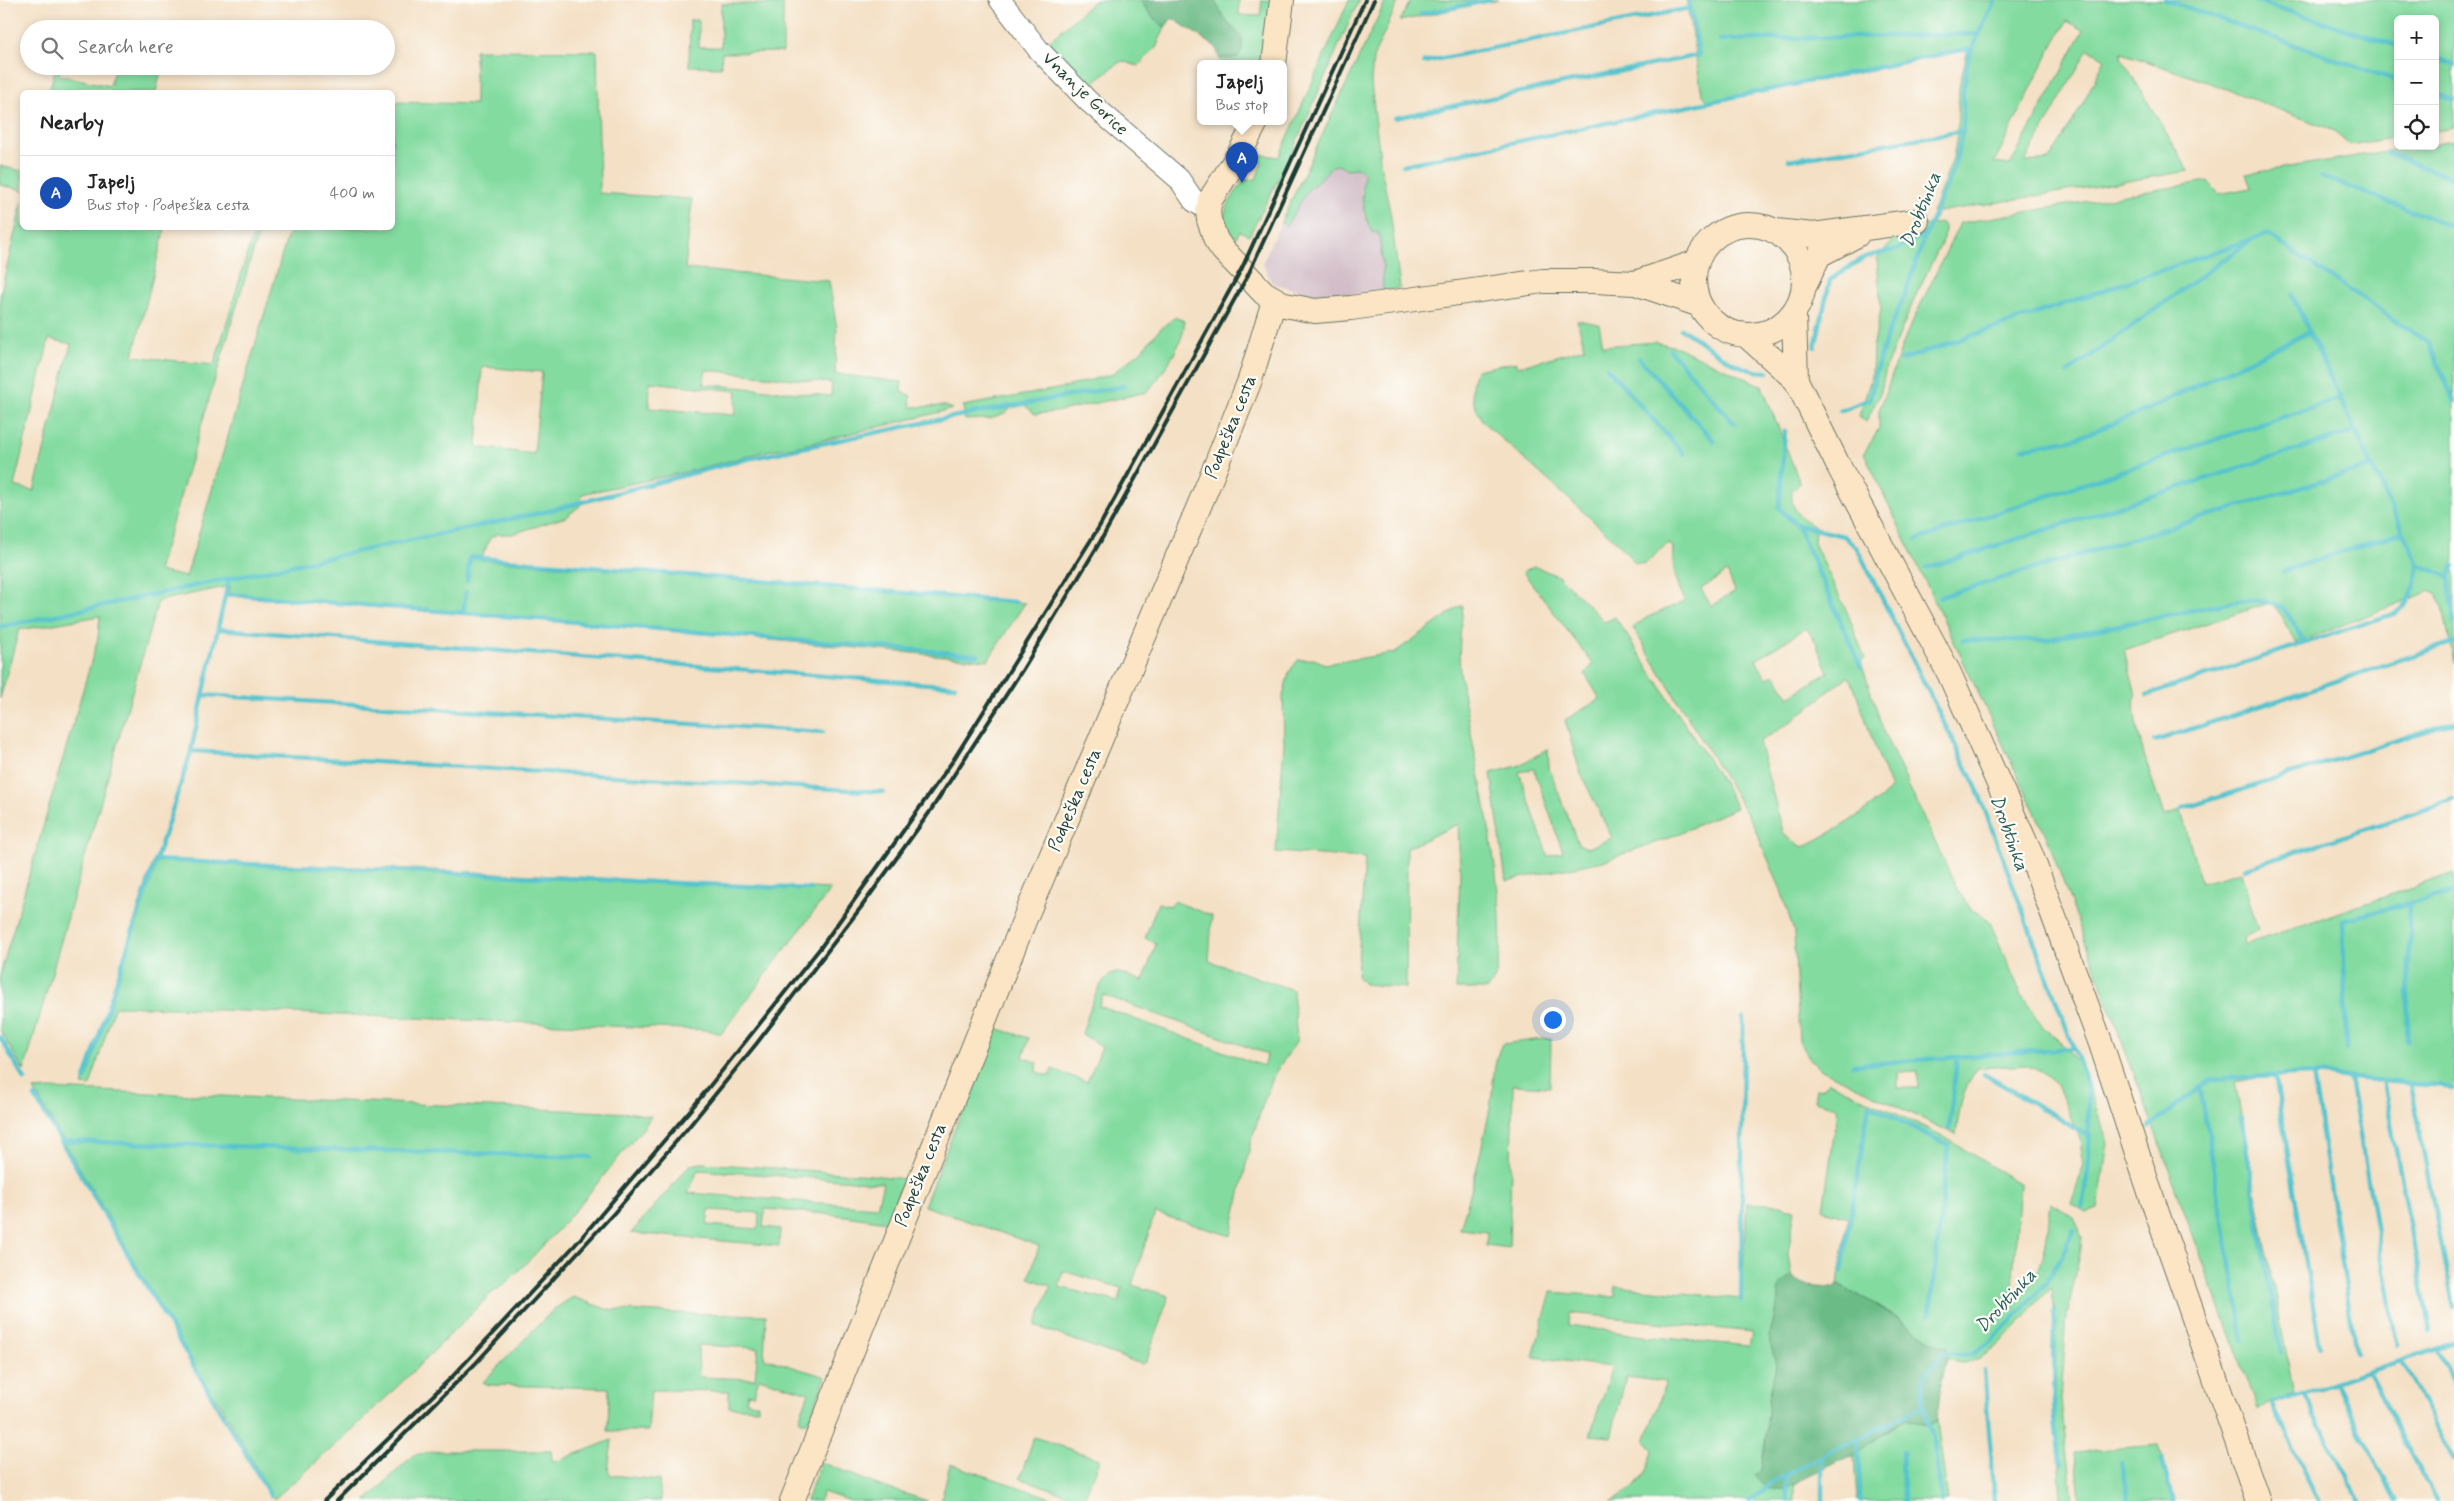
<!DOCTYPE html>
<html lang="en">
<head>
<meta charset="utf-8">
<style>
  :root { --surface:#fff; --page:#f6f6f6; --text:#222; --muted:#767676; --line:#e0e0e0; --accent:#c8321e }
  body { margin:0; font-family:Mynerve,sans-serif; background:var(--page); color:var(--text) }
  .controls { position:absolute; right:15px; top:15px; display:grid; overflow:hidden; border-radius:8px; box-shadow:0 2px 8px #0003 }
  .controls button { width:45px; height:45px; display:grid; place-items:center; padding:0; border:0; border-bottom:1px solid var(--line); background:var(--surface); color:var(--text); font:25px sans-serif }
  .you { position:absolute; left:1552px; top:1019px; width:18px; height:18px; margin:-12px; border:4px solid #fff; border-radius:50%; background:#1a73e8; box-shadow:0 0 0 8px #1a73e833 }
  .badge { display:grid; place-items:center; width:32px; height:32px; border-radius:50%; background:var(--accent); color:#fff; font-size:16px; font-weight:700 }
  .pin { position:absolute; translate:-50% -41px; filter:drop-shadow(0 1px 2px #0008) }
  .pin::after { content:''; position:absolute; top:26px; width:18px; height:15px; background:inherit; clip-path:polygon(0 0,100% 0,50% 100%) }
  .popup { position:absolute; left:1197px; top:60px; width:90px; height:65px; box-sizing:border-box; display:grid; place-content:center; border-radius:8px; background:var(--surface); filter:drop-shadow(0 1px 4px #0005); font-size:16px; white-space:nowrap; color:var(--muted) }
  .popup b { font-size:19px; color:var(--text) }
  .popup::after { content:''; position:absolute; left:50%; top:100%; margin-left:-10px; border:10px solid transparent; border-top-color:var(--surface) }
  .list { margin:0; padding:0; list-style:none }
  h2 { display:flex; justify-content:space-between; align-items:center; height:65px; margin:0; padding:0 20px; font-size:21px }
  h2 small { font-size:16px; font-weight:400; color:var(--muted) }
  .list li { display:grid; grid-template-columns:32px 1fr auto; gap:15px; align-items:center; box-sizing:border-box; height:75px; padding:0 20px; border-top:1px solid var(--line) }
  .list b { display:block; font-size:19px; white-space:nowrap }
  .list p { margin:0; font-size:16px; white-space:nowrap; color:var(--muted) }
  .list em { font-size:16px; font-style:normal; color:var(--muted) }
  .icon { flex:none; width:28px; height:28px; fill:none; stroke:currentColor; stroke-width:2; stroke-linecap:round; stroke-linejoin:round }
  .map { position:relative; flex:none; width:2454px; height:1501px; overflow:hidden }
  .search { position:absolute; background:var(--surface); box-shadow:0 2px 8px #0003; left:20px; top:20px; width:375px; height:55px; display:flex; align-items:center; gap:12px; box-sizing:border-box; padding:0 18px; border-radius:28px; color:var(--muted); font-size:19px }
  .panel { position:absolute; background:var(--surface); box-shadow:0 2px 8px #0003; left:20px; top:90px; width:375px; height:140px; border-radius:8px }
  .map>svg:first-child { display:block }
  .industrial { fill:#d2bdc8 }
  .green { fill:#83dba0; stroke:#518c6a; fill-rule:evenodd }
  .forest { fill:#6abb86; stroke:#447c5d }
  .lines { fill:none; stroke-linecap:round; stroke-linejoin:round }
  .stream { stroke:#57c4cd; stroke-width:4.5 }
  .tertiary-casing { stroke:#6a7667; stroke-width:23 }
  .secondary-casing { stroke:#6a7667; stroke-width:26 }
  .tertiary { stroke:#fff; stroke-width:21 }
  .secondary { stroke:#fce5c4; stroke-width:24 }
  .rail { stroke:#1f3d34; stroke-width:4 }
  .labels { text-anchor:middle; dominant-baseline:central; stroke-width:4.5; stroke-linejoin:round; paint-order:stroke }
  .street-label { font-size:18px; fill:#1f3d34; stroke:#fdfcf7 }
  .water-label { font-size:19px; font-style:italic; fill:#2d5f5a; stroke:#fdfcf7 }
</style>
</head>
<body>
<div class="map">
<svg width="2454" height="1501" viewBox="0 0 2454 1501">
  <rect width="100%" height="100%" fill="#fdfcf7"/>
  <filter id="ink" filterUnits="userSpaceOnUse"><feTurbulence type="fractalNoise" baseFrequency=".02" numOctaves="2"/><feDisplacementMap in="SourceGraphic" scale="10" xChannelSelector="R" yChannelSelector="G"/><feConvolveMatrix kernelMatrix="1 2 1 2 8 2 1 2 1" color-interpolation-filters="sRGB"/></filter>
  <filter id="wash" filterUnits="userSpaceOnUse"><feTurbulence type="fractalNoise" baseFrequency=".0096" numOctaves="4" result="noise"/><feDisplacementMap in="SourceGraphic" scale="20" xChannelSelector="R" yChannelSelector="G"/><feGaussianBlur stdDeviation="1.12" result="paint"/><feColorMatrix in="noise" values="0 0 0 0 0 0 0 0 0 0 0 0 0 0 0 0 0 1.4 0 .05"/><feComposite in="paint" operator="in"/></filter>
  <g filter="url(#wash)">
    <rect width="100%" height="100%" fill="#f4e0c5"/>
    <!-- industrial -->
    <path class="industrial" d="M 1341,165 L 1352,169 L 1358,168 L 1364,173 L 1361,191 L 1365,218 L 1372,232 L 1379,233 L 1383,268 L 1383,291 L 1326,298 L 1272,283 L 1262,263 L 1281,222 L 1286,226 L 1308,190 L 1327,172 L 1331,166 Z"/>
    <!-- green -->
    <path class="green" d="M 1095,0 L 1140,0 L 1153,18 L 1165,27 L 1156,48 L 1138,66 L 1122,61 L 1097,79 L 1088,89 L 1047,43 Z
      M 1214,0 L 1239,0 L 1239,15 L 1260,16 L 1262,0 L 1275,0 L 1267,64 L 1223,64 L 1219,58 L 1232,59 L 1242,38 L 1227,22 Z
      M 1349,0 L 1359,0 L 1288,161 L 1249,236 L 1240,231 L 1234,240 L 1229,239 C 1218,211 1229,203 1244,180 L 1256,179 L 1262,163 L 1255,160 L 1257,154 L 1279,157 Z
      M 1386,0 L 1399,0 L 1373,58 L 1371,83 L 1381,167 L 1391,217 L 1400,288 L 1383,291 L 1383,268 L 1379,233 L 1372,232 C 1362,212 1361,195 1364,173 L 1358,168 L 1346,169 L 1341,165 L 1331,166 L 1327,172 L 1308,190 L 1286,226 L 1281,222 Z
      M 1411,0 L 1498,0 L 1400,21 Z
      M 1686,0 L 2454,0 L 2454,128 L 2435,131 L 2435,19 L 2398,19 L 2398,137 L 2350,145 L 2335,131 L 2213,84 L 2122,53 L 2121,57 L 2189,171 L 1932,213 L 1953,158 L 1957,135 L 1959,87 L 1968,49 L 1709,102 L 1702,94 ZM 2067,21 L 2084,30 L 2010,165 L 1994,163 L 2049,52 ZM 2088,49 L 2105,59 L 2080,109 L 2049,160 L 2025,162 Z
      M 721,4 L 783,4 L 783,52 L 722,53 L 721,67 L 689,66 L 690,20 L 699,20 L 699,47 L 721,47 Z
      M 475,50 L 597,51 L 600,186 L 598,193 L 692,199 L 685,269 L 829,281 L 837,329 L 835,374 L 902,382 L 901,392 L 910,395 L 911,407 L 945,406 L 953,409 L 795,447 L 771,450 L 686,472 L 582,494 L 580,506 L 566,517 L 512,534 L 498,534 L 490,538 L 481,560 L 1025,603 L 988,660 L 595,624 L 228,596 L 230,586 L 158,601 L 24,1071 L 0,1030 L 0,975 L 98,638 L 100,616 L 19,630 L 0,699 L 0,296 L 22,202 L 22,228 L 165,228 L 133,356 L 214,365 L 255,228 L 260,228 L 158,571 L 186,577 L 290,228 L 392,228 L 393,102 L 475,104 ZM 49,339 L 71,344 L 34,491 L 14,486 ZM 482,367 L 542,372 L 534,454 L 477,447 ZM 706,370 L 832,383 L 831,396 L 703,384 ZM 650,382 L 737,391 L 735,415 L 649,408 Z
      M 56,66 L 60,66 L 59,75 L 110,86 L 115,66 L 162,66 L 156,92 L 49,92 Z
      M 2454,140 L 2454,664 L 2443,607 L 2438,595 L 2430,591 L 2296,643 L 2273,602 L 2124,650 L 2136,695 C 2127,715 2157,792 2164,816 L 2181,811 L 2201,883 L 2241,872 L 2258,930 L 2243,938 L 2244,945 L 2454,873 L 2454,1089 C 2387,1081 2301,1067 2235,1082 L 2294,1394 L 2257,1409 L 2046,835 L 1864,453 L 1879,429 L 1879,411 L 1906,335 L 1960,223 L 2208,181 L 2219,194 L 2251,188 L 2246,174 L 2418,146 L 2435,146 L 2435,143 Z
      M 0,166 L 22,171 L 22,192 L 19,189 L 0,185 Z
      M 1942,223 L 1945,229 L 1944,238 L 1916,295 L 1886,367 L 1881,392 L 1866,422 L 1859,416 L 1872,375 L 1873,348 L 1881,309 L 1877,259 L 1904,228 Z
      M 1175,317 L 1184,321 C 1186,342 1161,376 1147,392 L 1056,412 L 1035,414 L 1023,404 C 1010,406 1011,410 1002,415 C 989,421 977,419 965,420 L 963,406 L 1062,388 L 1112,374 L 1141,351 L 1160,329 Z
      M 1577,320 L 1599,324 L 1603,346 L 1655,342 L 1677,347 L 1762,386 L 1800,483 L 1792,490 C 1790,510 1800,517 1815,527 L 1814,543 L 1848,614 L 1865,659 L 1861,662 L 1884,733 L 1958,891 L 1971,909 L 1989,920 L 2022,996 L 2044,1028 L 2064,1045 L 2083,1070 L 2108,1143 L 2098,1209 L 2086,1213 L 2071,1204 L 2084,1164 L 2079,1136 L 2057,1085 L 2041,1072 L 2026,1065 L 1978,1068 C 1962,1088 1959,1111 1956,1135 L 1822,1070 L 1811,1060 L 1799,1041 L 1794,932 L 1781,890 L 1753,824 L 1633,628 L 1646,618 L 1685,601 C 1677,583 1671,567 1673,547 L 1668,543 L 1645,564 L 1635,563 L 1619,544 L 1483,422 C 1472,400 1468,395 1476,370 L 1516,362 L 1518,367 L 1585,348 ZM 1727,572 L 1735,591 L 1711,606 L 1701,589 ZM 1806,628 L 1818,645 L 1818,649 L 1828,672 L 1789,697 L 1775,675 L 1766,678 L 1756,660 ZM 1847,677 L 1851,679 C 1865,716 1876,753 1891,789 C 1867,813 1833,832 1803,847 L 1784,835 L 1759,742 L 1789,723 ZM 1918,1071 L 1918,1088 L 1898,1088 L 1898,1072 Z
      M 1534,566 L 1560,577 L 1605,622 L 1615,617 L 1724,784 L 1736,808 L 1666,839 L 1603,861 L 1506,881 L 1491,773 L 1518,766 L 1548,749 L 1549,768 L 1578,844 L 1588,848 L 1612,838 L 1580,772 L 1565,720 L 1600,699 L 1585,674 L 1593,664 L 1523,572 ZM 1534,769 L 1563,852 L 1548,856 L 1519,772 Z
      M 1460,606 L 1463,606 C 1461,628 1458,649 1460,671 C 1466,729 1526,950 1488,989 L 1456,989 L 1460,871 L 1458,824 L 1407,848 L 1406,988 L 1364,984 L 1357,976 L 1365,858 L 1276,852 L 1284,744 L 1283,696 L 1289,672 L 1298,660 L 1314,659 L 1325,664 L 1394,653 Z
      M 154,859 L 411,869 L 831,889 L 721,1034 L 708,1030 L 121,1006 L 114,1008 L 90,1086 L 82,1085 Z
      M 1174,901 L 1212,916 L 1209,961 L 1293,990 L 1297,1041 L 1275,1073 L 1264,1101 L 1251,1141 L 1231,1236 L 1155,1213 L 1132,1285 L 1169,1296 L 1146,1362 L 1141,1364 L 1035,1326 L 1051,1286 L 1029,1278 L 1039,1246 L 924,1206 L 995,1028 L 1029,1038 L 1023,1057 L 1038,1063 L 1036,1072 L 1050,1076 L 1052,1069 L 1087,1082 L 1102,1047 L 1082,1034 C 1087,1020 1097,973 1117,973 C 1125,973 1135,979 1143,981 L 1156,944 L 1145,938 L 1158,903 L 1170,906 ZM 1103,995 L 1267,1054 L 1263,1066 L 1099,1006 ZM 1063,1271 L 1122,1288 L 1119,1302 L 1059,1287 Z
      M 1551,1038 L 1550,1087 L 1513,1085 L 1509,1248 L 1486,1245 L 1487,1232 L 1460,1229 C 1472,1189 1482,1149 1490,1108 C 1494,1087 1492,1063 1502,1044 Z
      M 1829,1082 L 1941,1135 L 2020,1184 L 2011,1303 C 2048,1274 2045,1246 2051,1203 L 2074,1217 L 2082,1236 L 2081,1249 L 2067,1315 L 2061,1399 L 2072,1501 L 2061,1501 L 2055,1407 L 2056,1324 L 2052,1288 C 2028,1307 1995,1363 1963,1362 C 1958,1362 1952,1360 1947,1359 L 1947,1348 L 1940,1346 L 1873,1303 L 1838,1284 L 1848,1217 L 1823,1210 L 1838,1107 L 1814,1101 L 1816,1089 L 1823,1088 Z
      M 50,1089 L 633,1113 L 651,1116 L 645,1126 C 609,1168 576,1212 537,1252 C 523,1266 509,1282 492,1293 C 421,1364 351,1434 274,1499 L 220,1403 L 210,1391 L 34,1090 Z
      M 702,1163 L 872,1175 L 904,1179 L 886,1222 L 838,1215 L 765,1209 L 763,1227 L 780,1229 L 779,1246 L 631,1233 L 690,1165 ZM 698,1170 L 882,1183 L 883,1183 L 877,1207 L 688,1193 ZM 709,1210 L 759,1213 L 758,1229 L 707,1225 Z
      M 1747,1203 L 1782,1205 L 1788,1209 L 1795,1209 L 1788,1254 L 1791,1275 L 1779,1286 L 1777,1308 L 1769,1337 L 1776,1364 L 1761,1469 L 1783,1489 L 1794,1483 L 1794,1501 L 1611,1501 C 1637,1490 1646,1477 1653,1450 L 1645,1441 L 1666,1382 L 1626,1377 L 1611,1437 L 1590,1435 L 1612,1367 L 1533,1357 L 1551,1292 L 1615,1297 L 1615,1286 L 1741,1299 ZM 1570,1313 L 1752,1332 L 1749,1346 L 1643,1336 L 1569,1325 Z
      M 573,1297 L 606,1309 L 674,1313 L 766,1315 L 764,1358 L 826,1377 L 808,1422 L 803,1422 L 799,1419 L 809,1393 L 759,1378 L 754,1395 L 748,1394 L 746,1401 L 758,1404 L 758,1409 L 729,1407 L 729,1391 L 651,1390 L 648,1431 L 608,1431 L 609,1388 L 489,1385 L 483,1382 L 554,1309 ZM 698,1345 L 758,1348 L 755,1379 L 699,1377 Z
      M 1906,1419 L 1926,1425 L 1937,1422 L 1948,1501 L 1857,1501 L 1854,1457 L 1868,1443 Z
      M 1034,1437 L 1099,1459 L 1099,1463 L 1083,1500 L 1020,1478 Z
      M 612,1440 L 608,1471 L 611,1475 L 659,1480 L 661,1501 L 366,1501 L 413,1455 L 439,1451 L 551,1451 L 552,1460 L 558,1461 Z
      M 2158,1445 L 2173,1501 L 2079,1501 L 2075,1452 Z
      M 821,1462 L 880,1486 L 928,1501 L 850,1501 L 823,1492 L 819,1501 L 806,1501 Z
      M 950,1464 L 1060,1501 L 941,1501 Z"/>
    <!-- forest -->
    <path class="forest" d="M 1140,0 L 1214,0 L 1227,22 L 1242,38 L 1242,50 L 1238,57 L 1219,58 L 1216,47 L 1172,18 L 1165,27 L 1153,18 Z
      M 1791,1275 C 1801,1288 1819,1287 1835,1288 L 1838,1284 L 1873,1303 L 1940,1346 L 1948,1348 L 1947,1359 L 1940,1388 L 1937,1422 L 1927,1425 L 1906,1419 L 1868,1443 L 1854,1457 L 1844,1459 L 1783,1489 L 1769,1489 L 1755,1475 L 1761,1469 L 1765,1449 L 1769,1398 L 1776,1364 L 1769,1337 L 1777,1308 L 1779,1286 Z"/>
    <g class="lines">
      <!-- stream -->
      <path class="stream" d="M 2165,0 L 2398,81
        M 2254,0 L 2398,46
        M 1421,14 L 1490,0
        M 1720,40 L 1979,34
        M 2435,58 L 2454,64
        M 1424,62 L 1690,8
        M 2435,94 L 2454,100
        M 1395,118 L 1699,55 L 1689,0
        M 2387,153 L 2454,179
        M 1789,160 L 1963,131
        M 1403,165 L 1972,48
        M 2321,176 L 2454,227
        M 2292,295 L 2418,564 L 2448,577
        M 1681,329 C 1708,344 1735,373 1768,372
        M 1815,347 L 1830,280 L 1865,257 L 1898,249 L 1927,232
        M 1670,350 L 1734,423
        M 1639,358 L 1714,441
        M 1901,360 L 2267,234 L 2429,343 L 2454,401
        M 1607,368 L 1684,454
        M 2068,372 L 2250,241
        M 1840,411 L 1870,399 L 1878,363 L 1889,330 L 1904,297 L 1924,239 L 1953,170 L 1963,131 L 1963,90 L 1969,55 L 1995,0
        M 1785,431 L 1779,508 L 1797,525 L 1861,667
        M 2023,448 L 2075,439 L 2148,409 L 2309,332
        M 1797,525 L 1844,536 L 1857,548 L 1977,789 L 2087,1083 L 2090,1156 L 2082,1208
        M 1916,540 L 2340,398
        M 2454,566 L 2448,577 L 2454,622
        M 1926,568 L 2355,431
        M 2284,571 L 2403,532
        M 467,581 L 470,557 L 1015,602
        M 226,594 L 463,613 L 466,592
        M 1940,597 L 2372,466
        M 463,613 L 978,655
        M 0,627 L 544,512 L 743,460 L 947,418 L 1124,386
        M 218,629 L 955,686
        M 1963,640 L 2045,640 L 2238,601 C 2286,600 2282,604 2305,643
        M 203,695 L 823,732
        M 2147,695 L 2396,613 C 2412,600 2417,585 2418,564
        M 2155,741 L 2454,642
        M 191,751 L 883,792
        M 2182,809 L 2454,722
        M 156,860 L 811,889
        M 2244,869 L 2454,800
        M 0,1037 L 25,1080
        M 2407,1041 L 2410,903
        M 2346,1049 L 2343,920 L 2454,892
        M 1853,1065 L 2073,1048
        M 1984,1074 L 2090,1137
        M 2313,1074 L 2356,1353
        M 2275,1076 L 2320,1347
        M 2350,1078 L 2397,1345
        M 85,1079 L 190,755 L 229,578
        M 2383,1081 L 2430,1331
        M 2410,1084 L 2454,1308
        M 2200,1087 L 2243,1341
        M 35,1097 L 270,1495
        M 2241,1117 L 2281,1353
        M 2149,1127 L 2211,1079 L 2313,1074 L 2454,1088
        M 1949,1129 L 1957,1058
        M 61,1141 L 591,1157
        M 1842,1271 L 1869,1105 L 1948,1145 L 1930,1315
        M 1741,1300 L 1743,1018
        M 2054,1312 C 2053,1363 2051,1413 2061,1463
        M 2436,1349 L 2454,1381
        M 2401,1361 L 2454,1460
        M 1984,1371 L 1995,1501
        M 2368,1372 L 2436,1501
        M 2335,1383 L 2396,1501
        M 2304,1395 L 2360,1501
        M 1858,1439 L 1860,1501
        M 1902,1452 L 1903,1501
        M 1822,1457 L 1822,1501
        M 2162,1459 L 2173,1501
        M 2121,1462 L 2128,1501
        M 1786,1474 L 1787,1501
        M 1750,1501 L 1774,1481 L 1923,1406
        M 1942,1501 L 1934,1442 L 1923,1406 L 1922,1379 L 1944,1352 L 1973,1354 L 1989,1343 L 2045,1285 L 2064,1252 L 2073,1230
        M 2319,1501 L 2272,1404 L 2454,1343"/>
    </g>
  </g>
  <g filter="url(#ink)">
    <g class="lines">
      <!-- tertiary casing -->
      <g class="tertiary-casing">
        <path id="tertiary" d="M 1000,0 L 1038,49 L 1088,101 L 1179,179 L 1194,201 L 1208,210"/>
      </g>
      <!-- secondary casing -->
      <g class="secondary-casing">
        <path id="secondary" d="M 1274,64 L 1282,0
          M 1256,122 L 1240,153 L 1210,200 L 1208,210 L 1209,220 L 1216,240 L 1223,250 L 1264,293 L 1285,305 L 1315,311 L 1351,308 L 1543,281 L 1594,281 L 1635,283 L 1697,304
          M1694 280a55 55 0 1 1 110 0a55 55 0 1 1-110 0Z
          M 1776,231 L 1813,235 L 1917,221
          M 1635,283 L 1697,262
          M 1805,285 L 1819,255 L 1857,235
          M 1794,314 L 1796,380
          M 1747,336 L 1796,380 L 1837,463 L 1949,673 L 2031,855 L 2101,1044 L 2155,1207 L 2258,1501
          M 792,1501 L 1026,916 L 1210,480 L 1250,380 L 1274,301"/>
      </g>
      <!-- tertiary -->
      <use href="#tertiary" class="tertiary"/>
      <!-- secondary -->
      <use href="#secondary" class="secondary"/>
      <!-- rail -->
      <path class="rail" d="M 324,1501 L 451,1378 L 575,1245 L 697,1102 L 821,947 L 952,762 L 1099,527 L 1242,268 L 1365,0
        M 337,1501 L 475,1364 L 614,1213 L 687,1129 L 757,1043 L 862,906 L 929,813 L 1023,669 L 1100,542 L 1248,275 L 1374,0"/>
    </g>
  </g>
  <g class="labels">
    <!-- street labels -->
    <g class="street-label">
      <text transform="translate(1085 94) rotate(44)">Vnanje Gorice</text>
      <text transform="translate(1231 427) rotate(-68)">Podpeška cesta</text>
      <text transform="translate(1075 800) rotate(-67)">Podpeška cesta</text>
      <text transform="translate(921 1175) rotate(-68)">Podpeška cesta</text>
    </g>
    <!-- water labels -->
    <g class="water-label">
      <text transform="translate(1921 210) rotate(-68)">Drobtinka</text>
      <text transform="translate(2009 833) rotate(70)">Drobtinka</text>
      <text transform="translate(2006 1301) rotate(-47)">Drobtinka</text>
    </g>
  </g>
</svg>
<div class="controls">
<button>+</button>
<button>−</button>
<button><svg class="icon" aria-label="locate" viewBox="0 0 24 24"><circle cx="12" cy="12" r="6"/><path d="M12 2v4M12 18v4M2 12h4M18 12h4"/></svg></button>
</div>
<div class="you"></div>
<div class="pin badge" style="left:1242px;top:183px;background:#1a4fb4">A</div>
<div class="popup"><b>Japelj</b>Bus stop</div>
<div class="search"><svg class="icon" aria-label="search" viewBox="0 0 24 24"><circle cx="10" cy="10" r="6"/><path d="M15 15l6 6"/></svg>Search here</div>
<section class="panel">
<h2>Nearby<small></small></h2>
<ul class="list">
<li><span class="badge" style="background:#1a4fb4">A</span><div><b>Japelj</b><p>Bus stop · Podpeška cesta</p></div><em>400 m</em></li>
</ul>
</section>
</div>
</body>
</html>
